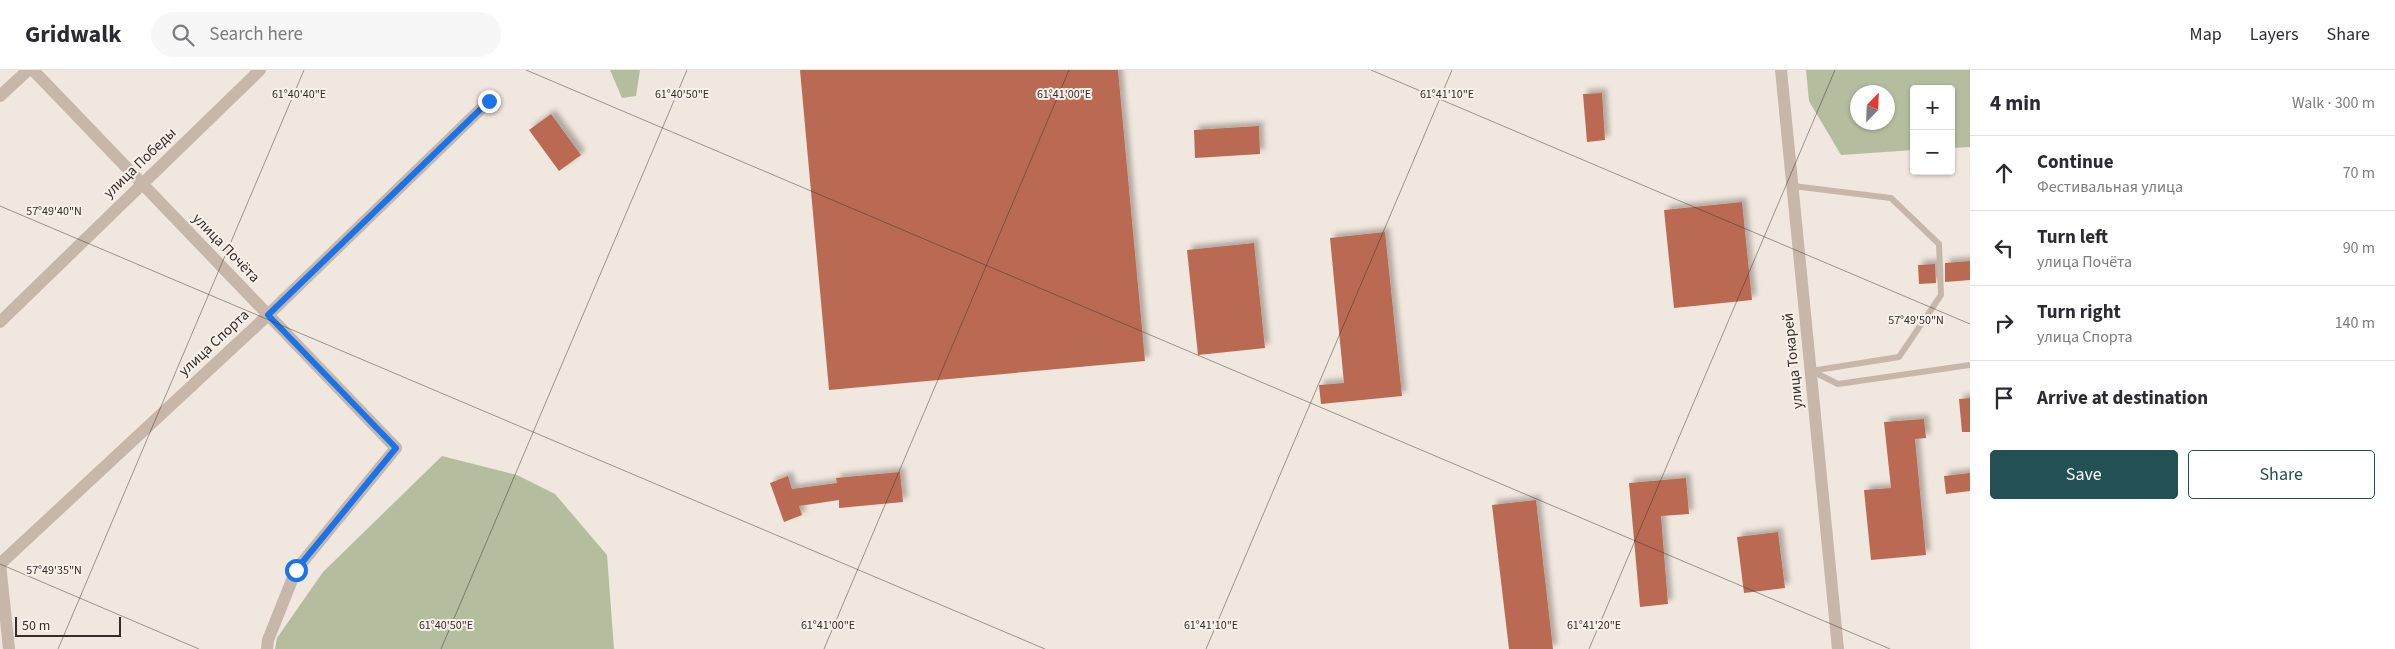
<!DOCTYPE html>
<html lang="en">
<head>
<meta charset="utf-8">
<style>
  :root { --surface:#fff; --page:#f7f7f7; --text:#2b2b33; --muted:#7c7c81; --line:#e1e1e2; --accent:#235053 }
  body { margin:0; font-family:"Source Sans 3",sans-serif; background:var(--page); color:var(--text) }
  .controls { position:absolute; right:15px; top:15px; display:grid; overflow:hidden; border-radius:5px; box-shadow:0 1px 4px #0004 }
  .controls button { width:45px; height:45px; display:grid; place-items:center; padding:0; border:0; border-bottom:1px solid var(--line); background:var(--surface); color:var(--text); font:25px sans-serif }
  .compass { position:absolute; left:1850px; top:15px; width:45px; height:45px; border-radius:50%; background:var(--surface); box-shadow:0 1px 4px #0004; rotate:23deg }
  .scale { position:absolute; left:15px; bottom:12px; width:106px; box-sizing:border-box; padding-left:5px; border:2px solid #352d29; border-top:0; font-size:14px; line-height:18px; white-space:nowrap; color:#352d29; -webkit-text-stroke:4px #f8f1ea; paint-order:stroke }
  .stop { position:absolute; width:15px; height:15px; margin:-11px; border:4px solid #1a73e8; border-radius:50%; background:#fff }
  .stop.end { background:#1a73e8; border-color:#fff; box-shadow:0 1px 5px #0008 }
  .list { margin:0; padding:0; list-style:none }
  h2 { display:flex; justify-content:space-between; align-items:center; height:65px; margin:0; padding:0 20px; font-size:21px }
  h2 small { font-size:16px; font-weight:400; color:var(--muted) }
  .list li { display:grid; grid-template-columns:32px 1fr auto; gap:15px; align-items:center; box-sizing:border-box; height:75px; padding:0 20px; border-top:1px solid var(--line) }
  .list b { display:block; font-size:19px; white-space:nowrap }
  .list p { margin:0; font-size:16px; white-space:nowrap; color:var(--muted) }
  .list em { font-size:16px; font-style:normal; color:var(--muted) }
  .actions { display:flex; gap:10px; padding:15px 20px }
  .actions a { flex:1; padding:11px 0; border:1px solid var(--accent); border-radius:5px; text-align:center; font-size:18px; color:var(--accent) }
  .actions .main { background:var(--accent); color:#fff }
  .icon { flex:none; width:28px; height:28px; fill:none; stroke:currentColor; stroke-width:2; stroke-linecap:round; stroke-linejoin:round }
  .map { position:relative; flex:none; width:1970px; height:579px; overflow:hidden }
  header { display:flex; align-items:center; gap:30px; box-sizing:border-box; height:70px; padding:0 25px; background:var(--surface); border-bottom:1px solid var(--line) }
  header strong { font-size:24px }
  nav { display:flex; gap:28px; margin-inline-start:auto; font-size:18px }
  .search { width:350px; height:45px; background:var(--page); display:flex; align-items:center; gap:12px; box-sizing:border-box; padding:0 18px; border-radius:28px; color:var(--muted); font-size:19px }
  main { display:flex }
  aside { flex:1; background:var(--surface) }
  .map>svg:first-child { display:block }
  .green { fill:#b4be9f; fill-rule:evenodd }
  .building { fill:#ba6a52; filter:url(#shadow) }
  .lines { fill:none; stroke-linecap:round; stroke-linejoin:round }
  .service { stroke:#c7b7ab; stroke-width:6 }
  .minor { stroke:#c7b7ab; stroke-width:12 }
  .tertiary { stroke:#c7b7ab; stroke-width:12 }
  .route { stroke:#1a73e8; stroke-width:6 }
  .ticks { fill:none; stroke:#352d29; stroke-width:1; stroke-opacity:0.45 }
  .labels { text-anchor:middle; dominant-baseline:central; stroke-width:4; stroke-linejoin:round; paint-order:stroke }
  .street-label { font-size:15px; fill:#352d29; stroke:#f8f1ea }
  .ticks-label { font-size:12px; text-anchor:middle; fill:#352d29; stroke:#f8f1ea; stroke-width:4; stroke-linejoin:round; paint-order:stroke }
</style>
</head>
<body>
<header>
<strong>Gridwalk</strong>
<div class="search"><svg class="icon" aria-label="search" viewBox="0 0 24 24"><circle cx="10" cy="10" r="6"/><path d="M15 15l6 6"/></svg>Search here</div>
<nav><a>Map</a><a>Layers</a><a>Share</a></nav>
</header>
<main>
<div class="map">
<svg width="1970" height="579" viewBox="0 0 1970 579">
  <defs>
    <filter id="shadow"><feDropShadow dx="4.5" dy="-4.5" stdDeviation="2.5" flood-color="#0004"/></filter>
  </defs>
  <rect width="100%" height="100%" fill="#f0e7de"/>
  <!-- green -->
  <path class="green" d="M 610,0 L 640,0 L 636,26 L 622,28 Z
    M 1806,0 L 1970,0 L 1970,77 L 1951,78 L 1951,19 L 1914,19 L 1914,80 L 1841,85 L 1809,31 ZM 1888,22 L 1888,52 L 1858,52 L 1858,22 Z
    M 442,386 L 517,405 L 555,424 L 607,485 L 614,579 L 275,579 L 277,568 L 323,502 Z"/>
  <!-- building -->
  <path class="building" d="M 800,0 L 1118,0 L 1145,291 L 829,320 Z
    M 1602,23 L 1605,70 L 1587,72 L 1583,24 Z
    M 551,44 L 581,85 L 559,101 L 529,60 Z
    M 1259,56 L 1260,84 L 1195,88 L 1194,60 Z
    M 1742,132 L 1752,230 L 1674,238 L 1664,140 Z
    M 1385,162 L 1402,326 L 1321,334 L 1319,315 L 1344,313 L 1330,168 Z
    M 1254,173 L 1265,278 L 1198,285 L 1187,180 Z
    M 1970,191 L 1970,210 L 1945,212 L 1945,193 Z
    M 1935,194 L 1936,213 L 1919,214 L 1918,195 Z
    M 1970,328 L 1970,362 L 1962,362 L 1959,329 Z
    M 1924,349 L 1926,368 L 1915,369 L 1926,485 L 1871,490 L 1864,420 L 1891,418 L 1884,352 Z
    M 900,402 L 903,432 L 839,438 L 839,430 L 799,436 L 802,445 L 784,452 L 770,413 L 788,406 L 792,419 L 837,413 L 836,408 Z
    M 1970,403 L 1970,421 L 1946,424 L 1944,406 Z
    M 1686,408 L 1689,444 L 1661,446 L 1668,534 L 1640,537 L 1629,413 Z
    M 1536,430 L 1553,579 L 1509,579 L 1492,435 Z
    M 1778,462 L 1785,518 L 1744,523 L 1737,467 Z"/>
  <g class="lines">
    <!-- service -->
    <path class="service" d="M 1793,116 L 1891,128 L 1939,174 L 1941,225 L 1899,287 L 1811,301
      M 1812,301 L 1838,314 L 1970,295"/>
    <!-- minor -->
    <path class="minor" d="M 1781,0 L 1838,579
      M 0,26 L 28,0
      M 0,494 L 268,245 L 489,31
      M 0,494 L 9,579
      M 267,579 L 268,570 L 296,500 L 396,378"/>
    <!-- tertiary -->
    <path class="tertiary" d="M 33,0 L 396,378
      M 0,252 L 260,0"/>
  </g>
  <g class="lines">
    <!-- route -->
    <path class="route" d="M 296,500 L 396,378 L 268,245 L 489,31"/>
  </g>
  <!-- ticks -->
  <path class="ticks" d="M 526,0 L 1890,579M 1371,0 L 1970,254M 0,136 L 1045,579M 0,494 L 199,579M 58,579 L 304,0M 441,579 L 687,0M 824,579 L 1069,0M 1206,579 L 1452,0M 1589,579 L 1835,0"/>
  <g class="labels">
    <!-- street labels -->
    <g class="street-label">
      <text transform="translate(140 93) rotate(-44)">улица Победы</text>
      <text transform="translate(226 178) rotate(46)">улица Почёта</text>
      <text transform="translate(214 273) rotate(-43)">улица Спорта</text>
      <text transform="translate(1793 291) rotate(-96)">улица Токарей</text>
    </g>
  </g>
  <g class="ticks-label">
    <text x="299" y="28">61°40'40"E</text>
    <text x="682" y="28">61°40'50"E</text>
    <text x="1064" y="28">61°41'00"E</text>
    <text x="1447" y="28">61°41'10"E</text>
    <text x="54" y="145">57°49'40"N</text>
    <text x="1916" y="254">57°49'50"N</text>
    <text x="54" y="504">57°49'35"N</text>
    <text x="446" y="559">61°40'50"E</text>
    <text x="828" y="559">61°41'00"E</text>
    <text x="1211" y="559">61°41'10"E</text>
    <text x="1594" y="559">61°41'20"E</text>
  </g>
</svg>
<div class="controls">
<button>+</button>
<button>−</button>
</div>
<svg class="compass" viewBox="-18 -18 36 36"><path d="M0-13l5 13h-10z" fill="#e53935"/><path d="M0 13l5-13h-10z" fill="#7c7c81"/></svg>
<div class="scale">50 m</div>
<div class="stop" style="left:296px;top:500px"></div>
<div class="stop end" style="left:489px;top:31px"></div>
</div>
<aside>
<h2>4 min<small>Walk · 300 m</small></h2>
<ul class="list">
<li><svg class="icon" aria-label="ahead" viewBox="0 0 24 24"><path d="M12 20V5M6 11l6-6 6 6"/></svg><div><b>Continue</b><p>Фестивальная улица</p></div><em>70 m</em></li>
<li><svg class="icon" aria-label="left" viewBox="0 0 24 24"><path d="M17 20v-9H6M10 6l-5 5 5 5"/></svg><div><b>Turn left</b><p>улица Почёта</p></div><em>90 m</em></li>
<li><svg class="icon" aria-label="right" viewBox="0 0 24 24"><path d="M7 20v-9h11M14 6l5 5-5 5"/></svg><div><b>Turn right</b><p>улица Спорта</p></div><em>140 m</em></li>
<li><svg class="icon" aria-label="arrive" viewBox="0 0 24 24"><path d="M6 21V4h12l-3 4 3 4H6"/></svg><div><b>Arrive at destination</b></div></li>
</ul>
<div class="actions"><a class="main">Save</a><a>Share</a></div>
</aside>
</main>
</body>
</html>
